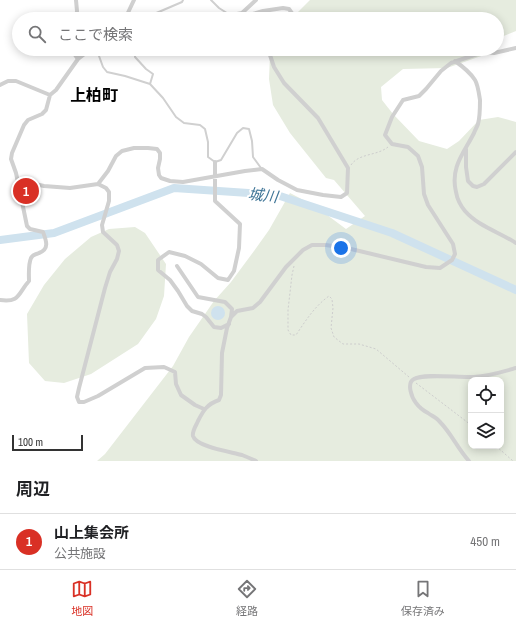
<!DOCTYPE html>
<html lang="ja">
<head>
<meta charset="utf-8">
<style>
  :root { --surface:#fff; --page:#f2f2f2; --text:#202124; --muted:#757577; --line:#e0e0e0; --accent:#d93025 }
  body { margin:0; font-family:"Archivo Narrow","Noto Sans JP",sans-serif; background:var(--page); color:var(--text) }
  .controls { position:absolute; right:12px; bottom:12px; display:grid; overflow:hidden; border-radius:8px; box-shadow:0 2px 10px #0003 }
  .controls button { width:36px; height:36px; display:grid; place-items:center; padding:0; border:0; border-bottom:1px solid var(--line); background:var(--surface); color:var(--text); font:20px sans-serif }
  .scale { position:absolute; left:12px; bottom:10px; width:71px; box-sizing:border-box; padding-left:4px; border:2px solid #333; border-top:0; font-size:11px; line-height:14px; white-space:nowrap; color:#333; -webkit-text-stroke:3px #fff; paint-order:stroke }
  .you { position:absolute; left:341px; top:248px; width:14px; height:14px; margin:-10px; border:3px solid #fff; border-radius:50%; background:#1a73e8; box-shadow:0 0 0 6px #1a73e833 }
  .badge { display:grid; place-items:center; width:26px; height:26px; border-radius:50%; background:var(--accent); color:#fff; font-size:13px; font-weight:700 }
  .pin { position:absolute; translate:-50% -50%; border:2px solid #fff; box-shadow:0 1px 4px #0006 }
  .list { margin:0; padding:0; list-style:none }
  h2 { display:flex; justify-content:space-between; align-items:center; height:52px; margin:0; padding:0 16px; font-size:17px }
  h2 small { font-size:13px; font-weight:400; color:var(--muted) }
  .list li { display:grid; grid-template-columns:26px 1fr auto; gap:12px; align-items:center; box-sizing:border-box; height:56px; padding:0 16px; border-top:1px solid var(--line) }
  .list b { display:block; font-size:15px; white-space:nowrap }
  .list p { margin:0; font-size:13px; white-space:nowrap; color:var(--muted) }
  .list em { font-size:13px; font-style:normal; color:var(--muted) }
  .icon { flex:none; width:22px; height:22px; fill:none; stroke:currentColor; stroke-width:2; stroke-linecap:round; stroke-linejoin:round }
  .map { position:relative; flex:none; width:516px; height:461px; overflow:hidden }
  .search { position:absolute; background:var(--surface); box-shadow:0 2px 10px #0003; left:12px; right:12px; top:12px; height:44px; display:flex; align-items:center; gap:10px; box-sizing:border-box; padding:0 14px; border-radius:22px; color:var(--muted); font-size:15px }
  .sheet { height:108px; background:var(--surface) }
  nav { display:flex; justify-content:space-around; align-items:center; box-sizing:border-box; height:56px; border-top:1px solid var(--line); background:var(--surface); font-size:11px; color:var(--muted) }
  nav a { display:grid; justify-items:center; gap:2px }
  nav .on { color:var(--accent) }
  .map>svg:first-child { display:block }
  .green { fill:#e6ecdf; fill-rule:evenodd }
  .water { fill:#cfe2ee }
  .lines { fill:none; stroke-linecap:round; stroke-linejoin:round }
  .river { stroke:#cfe2ee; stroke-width:8 }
  .path { stroke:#cdcdcd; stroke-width:1; stroke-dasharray:2 2; stroke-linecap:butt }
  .service { stroke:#d0d0d0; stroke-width:2 }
  .minor { stroke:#d0d0d0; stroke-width:4 }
  .labels { text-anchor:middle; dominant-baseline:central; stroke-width:4; stroke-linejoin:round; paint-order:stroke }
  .water-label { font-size:15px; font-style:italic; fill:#3f7597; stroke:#fff }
  .quarter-label { font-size:16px; font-weight:bold; fill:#000; stroke:#fff }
</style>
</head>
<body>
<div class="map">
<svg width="516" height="461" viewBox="0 0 516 461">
  <rect width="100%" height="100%" fill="#fff"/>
  <!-- green -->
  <path class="green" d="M 310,0 L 516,0 L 516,31 L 501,37 L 497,42 L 497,19 L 291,19 Z
    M 272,49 L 491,49 L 487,54 L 447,68 L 403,69 L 381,87 L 382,100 L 393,114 L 419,141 L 447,149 L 459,141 L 479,120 L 498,117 L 516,122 L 516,461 L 97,461 L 105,454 L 173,366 L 189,337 L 214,301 L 231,282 L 254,251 L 269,230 L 290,193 L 315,206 L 346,229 L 365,216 L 334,180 L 326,178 L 290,133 L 273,105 L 269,79 L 270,55 ZM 471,380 L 501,380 L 501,446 L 471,446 Z
    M 135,227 L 145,233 L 166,264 L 164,296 L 156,319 L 138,344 L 91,374 L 64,383 L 45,381 L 29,363 L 27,314 L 44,285 L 65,259 L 91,237 L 109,229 Z"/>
  <!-- water -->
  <path class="water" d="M211 313a7 7 0 1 1 14 0a7 7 0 1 1-14 0Z"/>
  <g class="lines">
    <!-- river -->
    <path class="river" d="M 0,240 L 54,233 L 174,188 L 277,195 L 392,233 L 516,290"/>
    <!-- path -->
    <path class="path" d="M 351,165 C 359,153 377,156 388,147
      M 294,266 L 292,275 L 288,310 L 288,330 L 291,335 L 296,335 C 306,320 315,306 329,296 L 332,299 L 333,308 L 331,328 L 334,337 L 343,344 L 359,344 L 376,349 L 409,377
      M 416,383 L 471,425
      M 496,446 L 513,461"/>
    <!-- service -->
    <path class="service" d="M 211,0 L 219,8 L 230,15
      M 145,19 L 147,17 L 182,2 L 183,0
      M 94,49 L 99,56 L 103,67 L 107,72 L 125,76 L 150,84 L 163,98 L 176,117 L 184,123 L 200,125 L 205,129 L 208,142 L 208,157 L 215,162 L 221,160 L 237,133 L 243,128 L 249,129 L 252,141 L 253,157 L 261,168
      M 135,49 L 135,57 L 146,69 L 153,74 L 150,84"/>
    <!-- minor -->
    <path class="minor" d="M 230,15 L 242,17 L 263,11 L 283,8 L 289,9 L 296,19
      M 232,15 L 242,13 L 256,0
      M 76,19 L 77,11 L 76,0
      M 125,19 L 134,0
      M 73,49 L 73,52 L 78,59
      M 455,61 C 462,66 470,72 475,80 C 478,85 479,94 480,100 C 480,108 480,117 478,124 C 477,127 475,130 474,133 C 464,153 450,167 456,192 C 457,198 460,205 465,211 C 478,226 499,232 516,243
      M 0,85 L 8,81 L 16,81 L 50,95
      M 466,149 L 466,167 L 468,181 L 473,186 L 477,187 L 484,184 L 516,152
      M 215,162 L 215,201 L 240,224 L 239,248 L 234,271 L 228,280 L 218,278 L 201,264 L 185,256 L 169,252 L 158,260 L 158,270 L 170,280 L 178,291 L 187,306 L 192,311 L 202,314 L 206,317 L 214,327 L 221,328 L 229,324
      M 98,184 L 108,171 L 116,156 L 122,151 L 134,148 L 148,148 L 157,149 L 160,153 L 160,159 L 158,168 L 159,175 L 161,178 L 170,181 L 183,182 L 245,171 L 262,169 L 278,180 L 297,190 L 323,195 L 341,197 L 347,193 L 348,168 L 318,118 L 284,83 L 274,67 L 270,55 L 271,49
      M 18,187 L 35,184 L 44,186 L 70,188 L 98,184 L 106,188 L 109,192 L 109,201 L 102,225 L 103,232 L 117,245 L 119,251 L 117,259 L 110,272 L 105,288 L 79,388 L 77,397 L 79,402 L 84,402 L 98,396 L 145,368 L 164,367 L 175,372 L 176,384 L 181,395 L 195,405 L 204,409
      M 177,266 L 198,297 L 225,302 L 232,309 L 231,317
      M 0,300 C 20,303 18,293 29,281 C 29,274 28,265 31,258 C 33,254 35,255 39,253 C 50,249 46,240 43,232 L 30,229 L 27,226 L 16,173 L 11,159 L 12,153 L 24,125 L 28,120 L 42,114 L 46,110 L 50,95 L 56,90 L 78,59 L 91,49
      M 256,461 C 252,459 247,457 242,455 C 232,452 196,447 193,436 C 192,431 196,426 198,421 C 203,411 207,404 219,400 L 221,395 L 222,353 L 227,328 L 231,317 L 237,311 L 253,308 L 260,302 L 286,267 L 303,250 L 312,245 L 326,245 L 351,249 L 426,267 L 440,268 L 452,260 L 455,254 L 453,244 L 428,205 L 424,194 L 422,167 L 418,156 L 408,147 L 392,144 L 385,135 L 392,117 L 403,100 L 419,96 L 426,89 L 441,71 L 451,63 L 483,52 L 494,53 L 516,48
      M 469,461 C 458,449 451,433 440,422 C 437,418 432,416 428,413 C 424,411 419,407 416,403 C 412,398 406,383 414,379 C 424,373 460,378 474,377 C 489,376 502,372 516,368"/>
  </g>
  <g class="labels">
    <!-- water labels -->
    <g class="water-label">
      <text transform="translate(263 195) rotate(7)">城川</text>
    </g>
    <!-- quarter labels -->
    <g class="quarter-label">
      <text x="94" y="95">上柏町</text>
    </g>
  </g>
</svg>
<div class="controls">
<button><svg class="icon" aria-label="locate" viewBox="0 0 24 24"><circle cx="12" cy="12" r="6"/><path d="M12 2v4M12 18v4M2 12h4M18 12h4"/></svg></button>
<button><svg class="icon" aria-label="layers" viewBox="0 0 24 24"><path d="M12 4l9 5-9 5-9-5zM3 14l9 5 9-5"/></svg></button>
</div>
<div class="scale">100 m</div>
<div class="you"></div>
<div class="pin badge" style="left:26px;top:191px">1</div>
<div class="search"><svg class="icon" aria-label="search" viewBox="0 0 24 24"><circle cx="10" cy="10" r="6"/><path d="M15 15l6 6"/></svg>ここで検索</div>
</div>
<section class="sheet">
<h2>周辺<small></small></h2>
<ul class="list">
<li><span class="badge">1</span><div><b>山上集会所</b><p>公共施設</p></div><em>450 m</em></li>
</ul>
</section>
<nav>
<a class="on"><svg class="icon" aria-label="map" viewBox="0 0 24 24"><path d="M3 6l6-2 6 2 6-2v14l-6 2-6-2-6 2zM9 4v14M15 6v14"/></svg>地図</a>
<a><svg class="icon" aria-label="directions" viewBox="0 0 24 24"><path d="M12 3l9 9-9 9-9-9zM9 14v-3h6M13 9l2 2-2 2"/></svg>経路</a>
<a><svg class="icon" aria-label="saved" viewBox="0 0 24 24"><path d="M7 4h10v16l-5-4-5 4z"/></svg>保存済み</a>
</nav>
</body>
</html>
